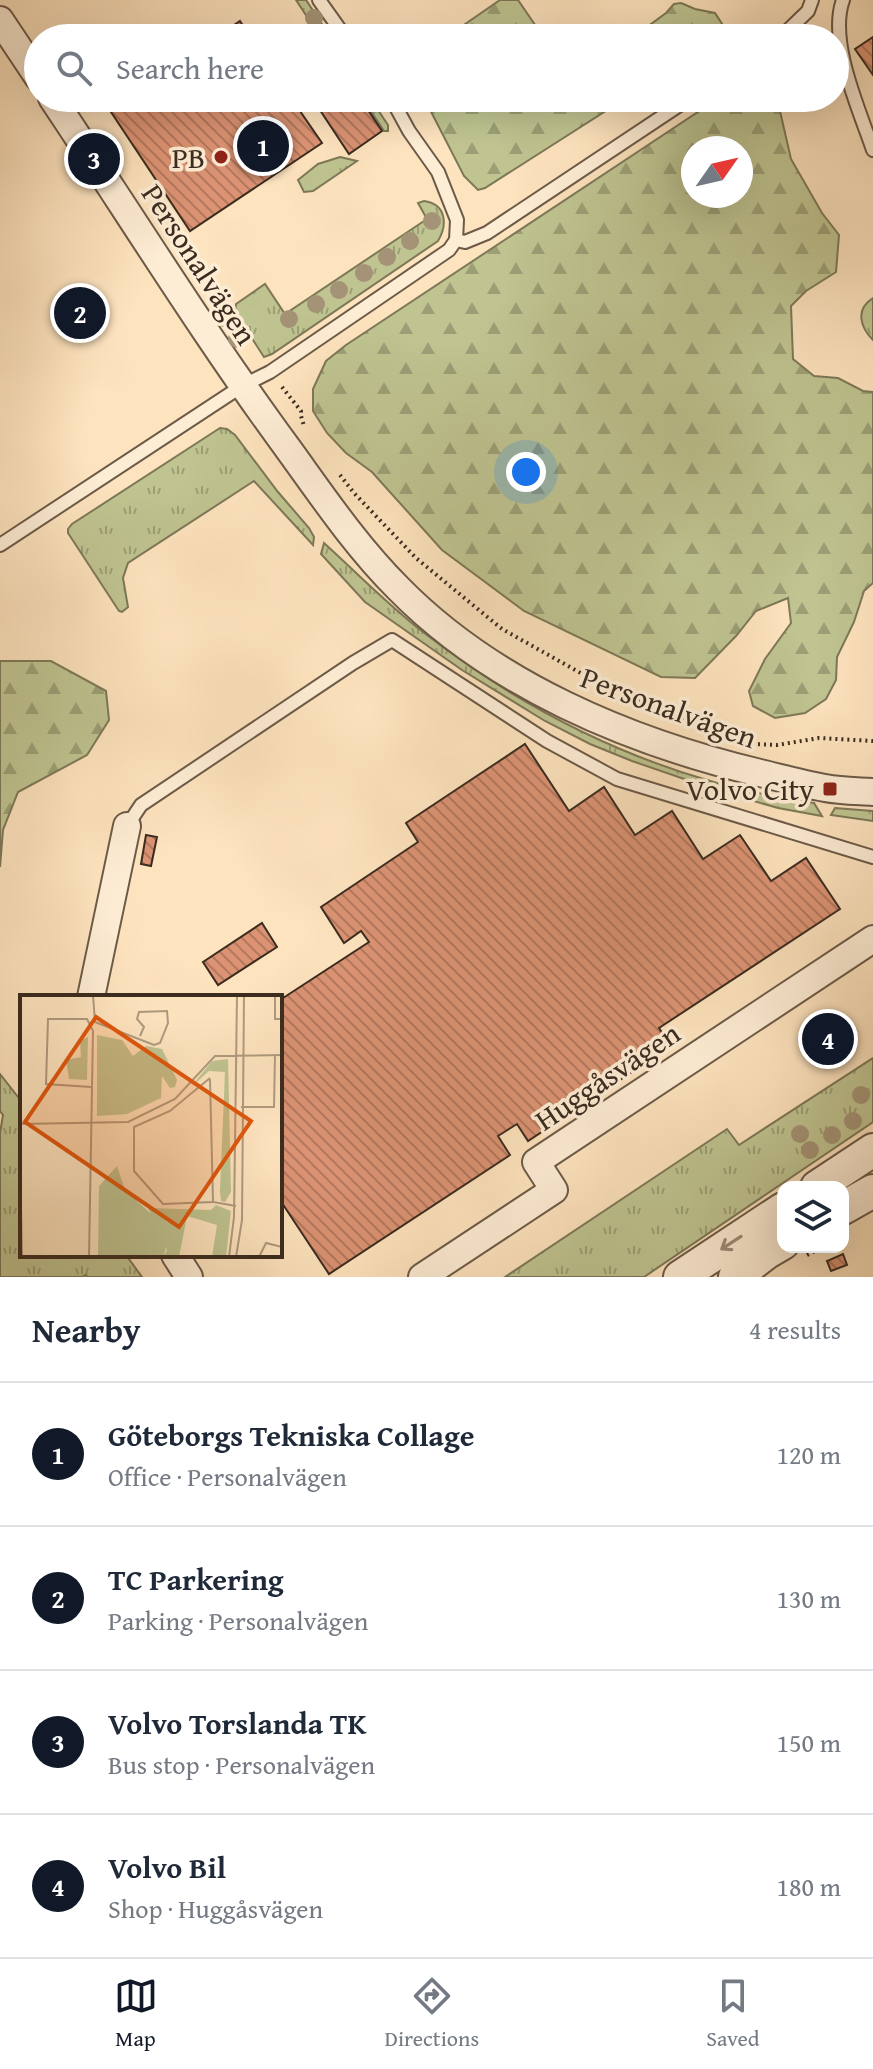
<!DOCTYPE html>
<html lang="en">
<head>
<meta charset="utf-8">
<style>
  :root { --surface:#fff; --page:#f6f6f7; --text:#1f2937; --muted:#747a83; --line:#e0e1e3; --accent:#111827 }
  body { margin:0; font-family:"Gentium Book Plus",serif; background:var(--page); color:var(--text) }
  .controls { position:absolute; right:24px; bottom:24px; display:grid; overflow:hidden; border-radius:16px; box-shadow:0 8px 32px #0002 }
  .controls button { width:72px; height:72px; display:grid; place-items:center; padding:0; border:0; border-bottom:2px solid var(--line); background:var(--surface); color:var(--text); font:40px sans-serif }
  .compass { position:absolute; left:681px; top:136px; width:72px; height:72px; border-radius:50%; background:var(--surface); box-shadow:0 8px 32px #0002; rotate:56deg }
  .you { position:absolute; left:526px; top:472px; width:28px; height:28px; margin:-20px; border:6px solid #fff; border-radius:50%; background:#1a73e8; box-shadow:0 0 0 12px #1a73e833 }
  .badge { display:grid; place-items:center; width:52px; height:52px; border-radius:50%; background:var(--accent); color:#fff; font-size:26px; font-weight:700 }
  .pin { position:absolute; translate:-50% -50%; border:4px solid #fff; box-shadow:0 2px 8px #0006 }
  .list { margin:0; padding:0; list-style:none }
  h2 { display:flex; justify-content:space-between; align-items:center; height:104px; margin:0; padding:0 32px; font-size:34px }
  h2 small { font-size:26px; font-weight:400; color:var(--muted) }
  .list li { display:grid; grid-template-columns:52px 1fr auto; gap:24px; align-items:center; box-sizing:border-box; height:144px; padding:0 32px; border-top:2px solid var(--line) }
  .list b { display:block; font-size:30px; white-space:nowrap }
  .list p { margin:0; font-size:26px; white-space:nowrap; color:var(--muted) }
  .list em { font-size:26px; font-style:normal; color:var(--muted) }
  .icon { flex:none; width:44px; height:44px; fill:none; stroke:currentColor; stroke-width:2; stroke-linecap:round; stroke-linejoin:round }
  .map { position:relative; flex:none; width:873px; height:1277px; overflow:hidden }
  .search { position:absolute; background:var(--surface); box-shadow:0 8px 32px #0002; left:24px; right:24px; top:24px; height:88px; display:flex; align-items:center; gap:20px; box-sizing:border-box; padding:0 28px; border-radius:44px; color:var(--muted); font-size:30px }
  .sheet { height:680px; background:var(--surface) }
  nav { display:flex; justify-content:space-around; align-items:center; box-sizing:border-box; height:112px; border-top:2px solid var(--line); background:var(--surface); font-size:22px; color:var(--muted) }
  nav a { display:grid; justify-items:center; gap:4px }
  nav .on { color:var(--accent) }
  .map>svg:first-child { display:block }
  .grass { fill:url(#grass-tufts); stroke:#7d7858; stroke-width:2 }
  .forest { fill:url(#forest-firs); stroke:#7d7858; stroke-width:2; fill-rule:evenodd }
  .building { fill:url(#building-back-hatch); stroke:#3b2c20; stroke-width:2 }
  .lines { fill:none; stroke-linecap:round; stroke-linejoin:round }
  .service-casing { stroke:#6c5a48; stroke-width:16 }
  .minor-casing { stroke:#6c5a48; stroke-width:30 }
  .tertiary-casing { stroke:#6c5a48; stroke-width:36 }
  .path { stroke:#3b2c20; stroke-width:4; stroke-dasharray:2 4; stroke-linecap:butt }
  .service { stroke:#feedd5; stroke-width:12 }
  .minor { stroke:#feedd5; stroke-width:26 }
  .tertiary { stroke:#feedd5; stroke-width:32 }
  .tree { fill:#a49376 }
  .oneway { stroke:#9c8c7a }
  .poi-dot { fill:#8f2418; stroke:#feedd5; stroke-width:3 }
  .labels { text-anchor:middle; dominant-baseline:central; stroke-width:7; stroke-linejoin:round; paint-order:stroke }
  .poi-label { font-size:30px; fill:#3b2c20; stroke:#feedd5; text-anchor:end }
  .street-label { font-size:30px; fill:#3b2c20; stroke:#feedd5 }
  .inset-road { fill:none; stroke:#af9a7f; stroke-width:2 }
  .view { fill:#df570d; fill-opacity:0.15; stroke:#df570d; stroke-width:4 }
  .inset-edge { fill:none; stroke:#3b2c20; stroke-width:4 }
</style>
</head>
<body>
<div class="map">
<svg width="873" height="1277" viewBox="0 0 873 1277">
  <defs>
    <pattern id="grass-tufts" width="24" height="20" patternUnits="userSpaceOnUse" patternTransform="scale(2)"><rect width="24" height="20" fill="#bfc491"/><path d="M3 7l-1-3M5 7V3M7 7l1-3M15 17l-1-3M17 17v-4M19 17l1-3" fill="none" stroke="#9c9f76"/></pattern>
    <pattern id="forest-firs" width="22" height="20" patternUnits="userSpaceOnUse" patternTransform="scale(2)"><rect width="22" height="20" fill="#bfc491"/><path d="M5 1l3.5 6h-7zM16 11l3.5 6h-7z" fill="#9c9f76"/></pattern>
    <pattern id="building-back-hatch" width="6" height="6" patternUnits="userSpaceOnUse" patternTransform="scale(2)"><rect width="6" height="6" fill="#db9373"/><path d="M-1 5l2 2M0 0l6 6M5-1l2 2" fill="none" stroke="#b3785e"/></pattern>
  </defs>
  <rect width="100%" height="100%" fill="#fde3be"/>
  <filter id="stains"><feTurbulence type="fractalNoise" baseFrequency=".0025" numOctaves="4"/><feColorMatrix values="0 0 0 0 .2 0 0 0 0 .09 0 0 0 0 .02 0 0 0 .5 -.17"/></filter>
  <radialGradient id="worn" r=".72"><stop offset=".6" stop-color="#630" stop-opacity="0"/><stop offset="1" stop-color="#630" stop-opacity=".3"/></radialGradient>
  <!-- grass -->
  <path class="grass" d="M 296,0 L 306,0 L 331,38 L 321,38 Z
    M 362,98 L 370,98 L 388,125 L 388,131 L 384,131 Z
    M 340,157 L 357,161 L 313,191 L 304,192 L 298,180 L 318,164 Z
    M 424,201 C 446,204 448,224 438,241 L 272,354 L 264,357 L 235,312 L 236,304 L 265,284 L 285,314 L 427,219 L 418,203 Z
    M 873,298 L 873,340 C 860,327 855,309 873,298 Z
    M 220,428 L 227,429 L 235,435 L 278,492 L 309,528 L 314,537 L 313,545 L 254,481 L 128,563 L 123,578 L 128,607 L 122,612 L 119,611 L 68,533 L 68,529 L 72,524 Z
    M 324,543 C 357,573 388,605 423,632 C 508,698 604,750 707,780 C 742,791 778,797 814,803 L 822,816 L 778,808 L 719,791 L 632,761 L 590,744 L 545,721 L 462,670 L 365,602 L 321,554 Z
    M 835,808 L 873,811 L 873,821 L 831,815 Z
    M 873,1058 L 873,1122 L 644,1277 L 505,1277 L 727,1129 L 739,1145 Z
    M 0,1074 L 22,1102 L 22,1255 L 126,1255 L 142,1277 L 87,1277 L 86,1275 L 82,1277 L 0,1277 L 0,1133 L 3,1115 L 0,1111 Z"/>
  <!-- forest -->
  <path class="forest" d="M 500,0 L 518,0 L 544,38 L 445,38 Z
    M 681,3 L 695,9 L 715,13 L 728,33 L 720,38 L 632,38 L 666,13 L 674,4 Z
    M 424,98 L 626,98 L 485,188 L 478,190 L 464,176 Z
    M 719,98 L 777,98 L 791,159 L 822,213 L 839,235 L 836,272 L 806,291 L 791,306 L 793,359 L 814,376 L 838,378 L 863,391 L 873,392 L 873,583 L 864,591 L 854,622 L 837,657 L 836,680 L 826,699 L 805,713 L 775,718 L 753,706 L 749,691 L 765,659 L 791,623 L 788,598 L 756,611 L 736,636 L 695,678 L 661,677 L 524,611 L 442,550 L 372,472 L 346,453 L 327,433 L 313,411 L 313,389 L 326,361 L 346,345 ZM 693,148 L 741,148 L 741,196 L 693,196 Z
    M 0,661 L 51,661 L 106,691 L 109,720 L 87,755 L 18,792 L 3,830 L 0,867 Z"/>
  <!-- building -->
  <path class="building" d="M 240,21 L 251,38 L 215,38 Z
    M 873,37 L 873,75 L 855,49 Z
    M 125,98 L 291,98 L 322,143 L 190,231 L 109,109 Z
    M 312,98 L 360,98 L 382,131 L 349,154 Z
    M 525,744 L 569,811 L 604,787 L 635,835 L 672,811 L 703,859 L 740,835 L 771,881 L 806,858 L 840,909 L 659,1028 L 671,1046 L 528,1141 L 517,1124 L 498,1136 L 510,1155 L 329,1274 L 282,1203 L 280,1204 L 280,1000 L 369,942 L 361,931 L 344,943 L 321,907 L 418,842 L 406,823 Z
    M 146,835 L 157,837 L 151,866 L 141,864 Z
    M 262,923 L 277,947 L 218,985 L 203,962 Z
    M 843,1254 L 847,1265 L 831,1271 L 827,1261 Z"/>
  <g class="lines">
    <!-- service casing -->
    <g class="service-casing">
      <path id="service" d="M 319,0 L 346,38
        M 843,0 C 828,41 859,109 873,150
        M 780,38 L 808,11 L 812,0
        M 456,240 L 465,242 L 487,233 L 690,98
        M 0,545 L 242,386 L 270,372 L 449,250 L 456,240 L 457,220 L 438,172 L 409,131 L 391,98
        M 127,826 L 141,805 L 353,663 L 392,640 L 547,741 L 617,779 L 873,857"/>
    </g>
    <!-- minor casing -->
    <g class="minor-casing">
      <path id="minor" d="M 0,20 L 38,77
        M 52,98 C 131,216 205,336 289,450 C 323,497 356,546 398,588 C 493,685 630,742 760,773 C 781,778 803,784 825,788 C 840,791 857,791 873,792
        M 91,997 L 127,826
        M 175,1255 L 189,1277
        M 422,1277 L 554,1190 L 536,1162 L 873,939"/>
    </g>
    <!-- tertiary casing -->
    <g class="tertiary-casing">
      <path id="tertiary" d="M 817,1187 L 873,1150
        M 843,1208 L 873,1191
        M 680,1277 L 783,1209
        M 735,1277 L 766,1253 L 783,1243"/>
    </g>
    <!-- path -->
    <path class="path" d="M 282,387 L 301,411 L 301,416 L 304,426
      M 340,475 L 354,493 L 416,558 L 502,629 L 611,690 L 740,740
      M 752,744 L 777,745 L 819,738 L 873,741
      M 807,1255 L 823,1247"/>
    <!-- service -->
    <use href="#service" class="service"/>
    <!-- minor -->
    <use href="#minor" class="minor"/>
    <!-- tertiary -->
    <use href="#tertiary" class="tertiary"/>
  </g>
  <!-- trees -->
  <g class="tree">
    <circle cx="314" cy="18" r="9"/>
    <circle cx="432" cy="221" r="9"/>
    <circle cx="410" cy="241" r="9"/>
    <circle cx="387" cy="257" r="9"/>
    <circle cx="364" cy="273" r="9"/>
    <circle cx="339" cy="290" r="9"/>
    <circle cx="316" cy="304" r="9"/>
    <circle cx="224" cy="318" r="9"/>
    <circle cx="289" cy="319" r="9"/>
    <circle cx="237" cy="339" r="9"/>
    <circle cx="861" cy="1095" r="9"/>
    <circle cx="853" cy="1121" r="9"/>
    <circle cx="800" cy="1134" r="9"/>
    <circle cx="832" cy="1135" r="9"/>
    <circle cx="810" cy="1150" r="9"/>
  </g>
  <!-- one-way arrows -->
  <defs><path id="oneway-shaft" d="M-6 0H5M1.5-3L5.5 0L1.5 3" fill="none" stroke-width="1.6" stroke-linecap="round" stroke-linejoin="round" transform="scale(2)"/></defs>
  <use class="oneway" href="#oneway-shaft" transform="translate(731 1243) rotate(147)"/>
  <!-- markers -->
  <g class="poi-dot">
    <circle cx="221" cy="157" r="8"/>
    <rect x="822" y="781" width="16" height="16" rx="4"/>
  </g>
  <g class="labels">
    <!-- poi labels -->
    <g class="poi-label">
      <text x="205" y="157">PB</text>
      <text x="814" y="789">Volvo City</text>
    </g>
    <!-- street labels -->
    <g class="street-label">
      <text transform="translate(200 264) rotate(57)">Personalvägen</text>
      <text transform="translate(669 707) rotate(20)">Personalvägen</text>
      <text transform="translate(607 1076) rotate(-34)">Huggåsvägen</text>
    </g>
  </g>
  <!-- overview -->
  <g transform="translate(20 995)">
    <rect width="262" height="262" fill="#fde3be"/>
    <path d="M 208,64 L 211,197 L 205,207 L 201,206 L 200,196 L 205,77 L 189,76 L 171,92 L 192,66 ZM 196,210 L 211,216 L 206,262 L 192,262 L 197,230 L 167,221 L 159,262 L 144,262 L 147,255 L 128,213 L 191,215 Z" fill="#bfc491"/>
    <path d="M 77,40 L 102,45 L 113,61 L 126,51 L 142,54 L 157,85 L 155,92 L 150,93 L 142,81 L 141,103 L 107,119 L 77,121 ZM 68,42 L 67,85 L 49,84 L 46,65 L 61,62 L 60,46 ZM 97,171 L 105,195 L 131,219 L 144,222 L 149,234 L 144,262 L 78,262 L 79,191 Z" fill="#bfc491"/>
    <path class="inset-road" d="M 73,0 L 75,27 L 134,50 L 140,48 L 148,28 L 147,16 L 119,17 L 117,24 L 124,32 L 120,41M 255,0 L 255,24 L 262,24M 190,83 L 150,116 L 114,132 L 114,176 L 143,209 L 193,207M 190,84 L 193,207 L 216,211M 221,112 L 254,112 L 255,60M 0,129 L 108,127 L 155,104 L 195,61 L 262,60M 0,165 L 2,262M 69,262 L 73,36 L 67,24 L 28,24 L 26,89 L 71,92M 209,262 L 214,222 L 217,0M 216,262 L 222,225 L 224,0M 239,262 L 246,248 L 262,252"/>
    <path class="view" d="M 76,22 L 231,126 L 159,232 L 5,127 Z"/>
    <rect width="262" height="262" class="inset-edge"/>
  </g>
  <rect width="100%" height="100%" filter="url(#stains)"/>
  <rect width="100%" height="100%" fill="url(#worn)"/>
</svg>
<div class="controls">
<button><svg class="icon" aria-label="layers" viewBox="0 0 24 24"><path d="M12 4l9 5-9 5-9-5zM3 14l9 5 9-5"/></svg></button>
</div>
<svg class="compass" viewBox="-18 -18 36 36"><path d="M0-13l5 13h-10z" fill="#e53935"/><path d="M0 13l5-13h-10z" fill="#747a83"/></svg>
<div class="you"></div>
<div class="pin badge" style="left:263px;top:146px">1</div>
<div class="pin badge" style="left:80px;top:313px">2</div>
<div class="pin badge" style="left:94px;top:159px">3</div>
<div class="pin badge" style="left:828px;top:1039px">4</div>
<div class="search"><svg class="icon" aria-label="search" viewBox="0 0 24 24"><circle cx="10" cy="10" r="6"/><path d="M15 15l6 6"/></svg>Search here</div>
</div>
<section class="sheet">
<h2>Nearby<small>4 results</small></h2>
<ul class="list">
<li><span class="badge">1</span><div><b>Göteborgs Tekniska Collage</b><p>Office · Personalvägen</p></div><em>120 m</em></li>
<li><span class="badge">2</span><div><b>TC Parkering</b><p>Parking · Personalvägen</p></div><em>130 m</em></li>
<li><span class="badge">3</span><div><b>Volvo Torslanda TK</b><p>Bus stop · Personalvägen</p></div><em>150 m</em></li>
<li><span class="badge">4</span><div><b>Volvo Bil</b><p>Shop · Huggåsvägen</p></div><em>180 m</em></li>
</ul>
</section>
<nav>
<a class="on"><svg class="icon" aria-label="map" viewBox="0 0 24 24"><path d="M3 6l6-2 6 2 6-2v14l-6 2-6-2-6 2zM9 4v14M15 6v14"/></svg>Map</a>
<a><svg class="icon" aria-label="directions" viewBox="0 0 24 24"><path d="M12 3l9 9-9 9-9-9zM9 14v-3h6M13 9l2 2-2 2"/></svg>Directions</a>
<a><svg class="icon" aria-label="saved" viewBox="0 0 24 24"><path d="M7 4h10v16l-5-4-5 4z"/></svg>Saved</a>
</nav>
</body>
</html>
